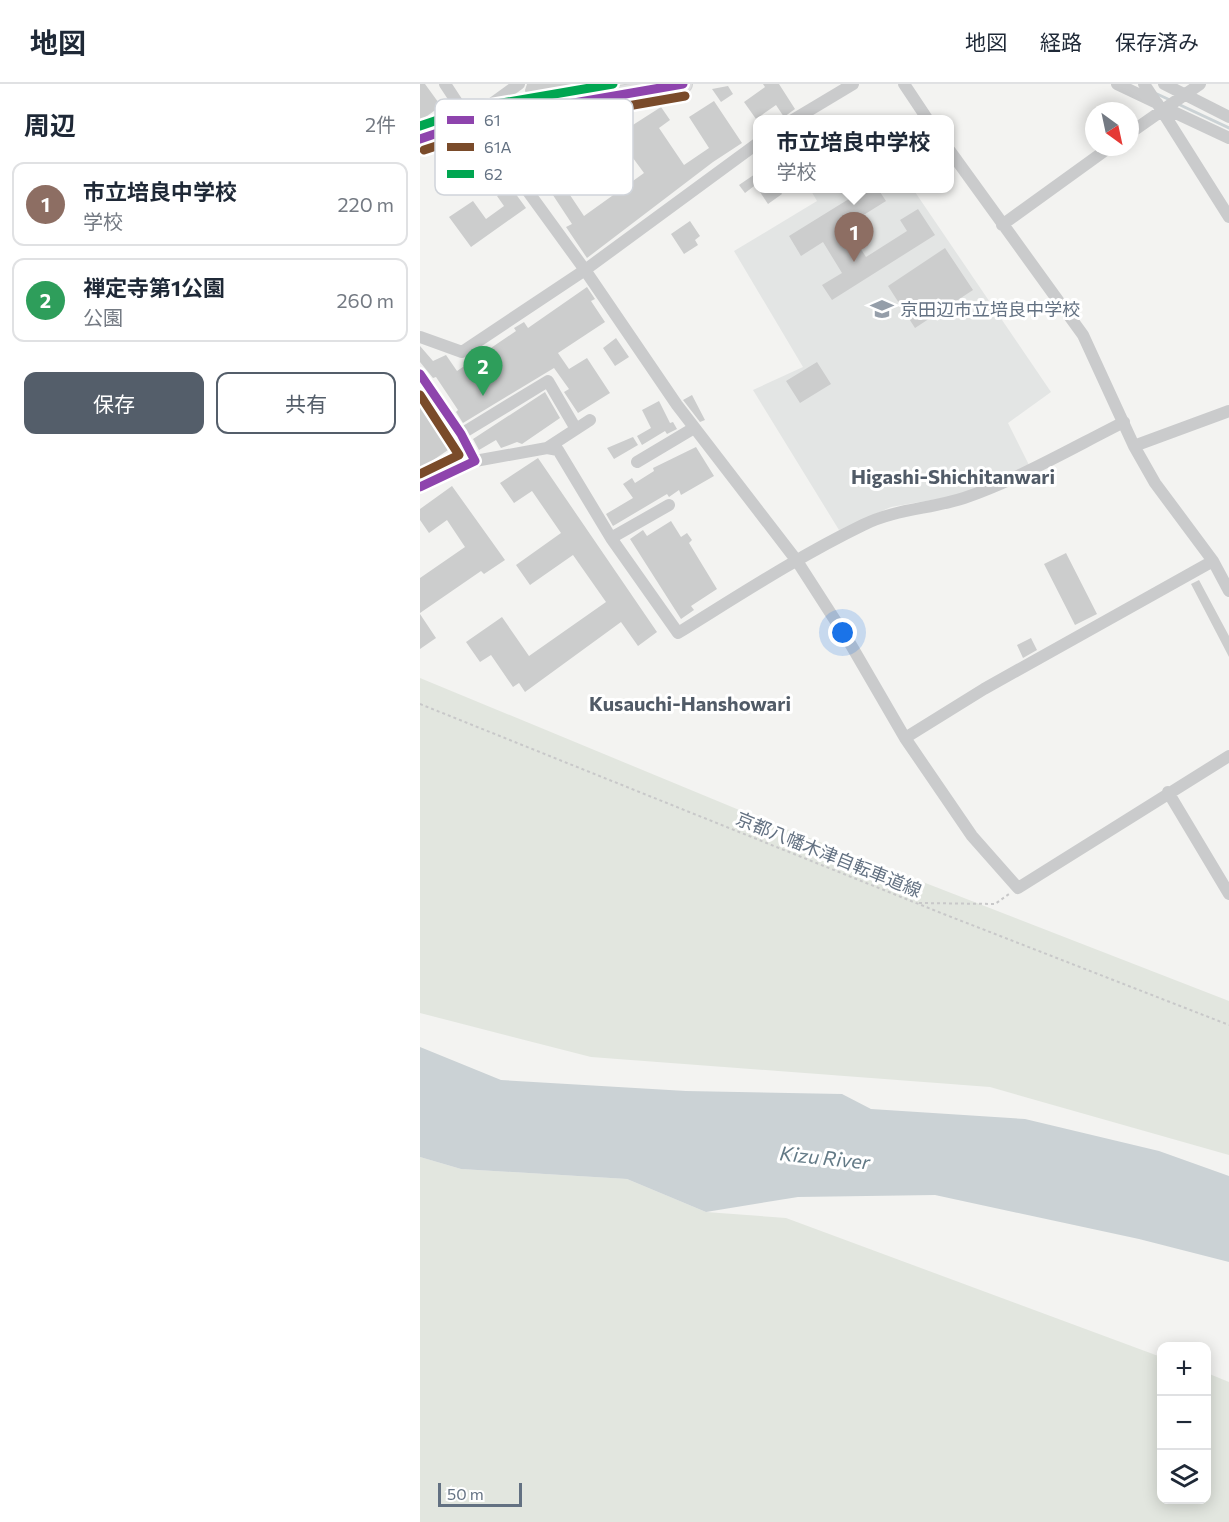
<!DOCTYPE html>
<html lang="ja">
<head>
<meta charset="utf-8">
<style>
  :root { --surface:#fff; --page:#f6f6f7; --text:#1f2937; --muted:#747a83; --line:#e0e1e3; --accent:#545e6a }
  body { margin:0; font-family:Commissioner,"Noto Sans JP",sans-serif; background:var(--page); color:var(--text) }
  .controls { position:absolute; right:18px; bottom:18px; display:grid; overflow:hidden; border-radius:12px; box-shadow:0 3px 15px #0003 }
  .controls button { width:54px; height:54px; display:grid; place-items:center; padding:0; border:0; border-bottom:2px solid var(--line); background:var(--surface); color:var(--text); font:30px sans-serif }
  .compass { position:absolute; left:665px; top:18px; width:54px; height:54px; border-radius:50%; background:var(--surface); box-shadow:0 3px 15px #0003; rotate:147deg }
  .scale { position:absolute; left:18px; bottom:15px; width:84px; box-sizing:border-box; padding-left:6px; border:3px solid #637182; border-top:0; font-size:16px; line-height:21px; white-space:nowrap; color:#637182; -webkit-text-stroke:4px #fff; paint-order:stroke }
  .you { position:absolute; left:423px; top:549px; width:21px; height:21px; margin:-15px; border:4px solid #fff; border-radius:50%; background:#1a73e8; box-shadow:0 0 0 9px #1a73e833 }
  .badge { display:grid; place-items:center; width:39px; height:39px; border-radius:50%; background:var(--accent); color:#fff; font-size:20px; font-weight:700 }
  .pin { position:absolute; translate:-50% -50px; filter:drop-shadow(0 2px 3px #0008) }
  .pin::after { content:''; position:absolute; top:32px; width:21px; height:18px; background:inherit; clip-path:polygon(0 0,100% 0,50% 100%) }
  .popup { position:absolute; left:333px; top:31px; width:201px; height:78px; box-sizing:border-box; display:grid; place-content:center; border-radius:12px; background:var(--surface); filter:drop-shadow(0 2px 4px #0005); font-size:20px; white-space:nowrap; color:var(--muted) }
  .popup b { font-size:22px; color:var(--text) }
  .popup::after { content:''; position:absolute; left:50%; top:100%; margin-left:-12px; border:12px solid transparent; border-top-color:var(--surface) }
  .list { margin:0; padding:0; list-style:none }
  h2 { display:flex; justify-content:space-between; align-items:center; height:78px; margin:0; padding:0 24px; font-size:26px }
  h2 small { font-size:20px; font-weight:400; color:var(--muted) }
  .list li { display:grid; grid-template-columns:39px 1fr auto; gap:18px; align-items:center; box-sizing:border-box; height:84px; margin:0 12px 12px; padding:0 12px; border:2px solid var(--line); border-radius:12px }
  .list b { display:block; font-size:22px; white-space:nowrap }
  .list p { margin:0; font-size:20px; white-space:nowrap; color:var(--muted) }
  .list em { font-size:20px; font-style:normal; color:var(--muted) }
  .actions { display:flex; gap:12px; padding:18px 24px }
  .actions a { flex:1; padding:14px 0; border:2px solid var(--accent); border-radius:12px; text-align:center; font-size:21px; color:var(--accent) }
  .actions .main { background:var(--accent); color:#fff }
  .icon { flex:none; width:33px; height:33px; fill:none; stroke:currentColor; stroke-width:2; stroke-linecap:round; stroke-linejoin:round }
  .map { position:relative; flex:none; width:809px; height:1438px; overflow:hidden }
  header { display:flex; align-items:center; gap:36px; box-sizing:border-box; height:84px; padding:0 30px; background:var(--surface); border-bottom:2px solid var(--line) }
  header strong { font-size:28px }
  nav { display:flex; gap:33px; margin-inline-start:auto; font-size:21px }
  main { display:flex }
  aside { flex:1; background:var(--surface) }
  .map>svg:first-child { display:block }
  .built { fill:#e3e5e4 }
  .green { fill:#e2e6df }
  .water { fill:#cbd2d5 }
  .lines { fill:none; stroke-linecap:round; stroke-linejoin:round }
  .stream { stroke:#cbd2d5; stroke-width:3 }
  .building { fill:#cccdcd; fill-rule:evenodd }
  .secondary-casing { stroke:#d0d1d1; stroke-width:20 }
  .path { stroke:#c8c8c9; stroke-width:2; stroke-dasharray:3 3; stroke-linecap:butt }
  .street { stroke:#cacbcc; stroke-width:12 }
  .secondary { stroke:#dfdfe0; stroke-width:18 }
  .bus-1-casing { stroke:#fff; stroke-width:14 }
  .bus-2-casing { stroke:#fff; stroke-width:14 }
  .bus-3-casing { stroke:#fff; stroke-width:14 }
  .bus-1 { stroke:#8e44ad; stroke-width:9 }
  .bus-2 { stroke:#7a4b2a; stroke-width:9 }
  .bus-3 { stroke:#00a651; stroke-width:9 }
  .labels { text-anchor:middle; dominant-baseline:central; stroke-width:6; stroke-linejoin:round; paint-order:stroke }
  .poi-label { font-size:18px; fill:#637182; stroke:#fff; text-anchor:start }
  .street-label { font-size:18px; fill:#637182; stroke:#fff }
  .neighbourhood-label { font-size:20px; font-weight:bold; fill:#515b67; stroke:#fff }
  .water-label { font-size:20px; font-style:italic; fill:#637a86; stroke:#fff }
  .key { fill:#fff; stroke:#d0d4da; stroke-width:1.5 }
  .key-label { font-size:16px; fill:#637182 }
</style>
</head>
<body>
<header>
<strong>地図</strong>
<nav><a>地図</a><a>経路</a><a>保存済み</a></nav>
</header>
<main>
<aside>
<h2>周辺<small>2件</small></h2>
<ul class="list">
<li><span class="badge" style="background:#8d6e63">1</span><div><b>市立培良中学校</b><p>学校</p></div><em>220 m</em></li>
<li><span class="badge" style="background:#2e9e5b">2</span><div><b>禅定寺第1公園</b><p>公園</p></div><em>260 m</em></li>
</ul>
<div class="actions"><a class="main">保存</a><a>共有</a></div>
</aside>
<div class="map">
<svg width="809" height="1438" viewBox="0 0 809 1438">
  <rect width="100%" height="100%" fill="#f3f3f1"/>
  <!-- built -->
  <path class="built" d="M 390,105 L 493,105 L 631,308 L 588,339 L 609,381 L 540,411 L 471,423 L 419,446 L 333,306 L 383,283 L 314,167 L 397,117 Z"/>
  <!-- green -->
  <path class="green" d="M 0,594 L 346,737 L 809,917 L 809,1071 L 570,1003 L 171,973 L 0,929 Z
    M 0,1073 L 41,1085 L 207,1095 L 286,1128 L 366,1134 L 741,1273 L 742,1416 L 786,1416 L 787,1289 L 809,1298 L 809,1438 L 0,1438 Z"/>
  <!-- water -->
  <path class="water" d="M 0,963 L 81,996 L 266,1007 L 422,1010 L 451,1025 L 605,1035 L 739,1067 L 809,1092 L 809,1178 L 719,1155 L 515,1111 L 378,1113 L 286,1128 L 207,1095 L 41,1085 L 0,1073 Z"/>
  <g class="lines">
    <!-- stream -->
    <path class="stream" d="M 737,10 L 750,16
      M 758,20 L 809,44"/>
  </g>
  <!-- building -->
  <path class="building" d="M 0,0 L 5,0 L 21,22 L 0,37 Z
    M 107,0 L 155,0 L 141,10 L 107,16 L 105,6 Z
    M 343,0 L 359,0 L 375,25 L 364,33 L 356,21 L 336,35 L 324,18 L 345,3 Z
    M 308,2 L 313,10 L 301,18 L 292,5 Z
    M 294,17 L 322,59 L 293,78 L 167,174 L 146,143 L 152,140 L 121,93 L 116,97 L 106,84 L 171,34 L 177,43 L 159,55 L 169,69 L 241,23 L 250,36 L 239,44 L 264,81 L 289,64 L 269,33 ZM 213,74 L 224,89 L 164,132 L 150,111 L 159,105 L 156,101 L 174,87 L 178,92 L 186,87 L 189,91 Z
    M 122,37 L 127,45 L 90,68 L 81,56 L 103,41 L 107,46 Z
    M 43,67 L 47,79 L 62,100 L 47,110 L 34,92 L 31,93 L 22,72 Z
    M 338,88 L 338,99 L 325,109 L 319,101 Z
    M 90,102 L 106,124 L 51,163 L 29,133 L 53,117 L 66,135 L 84,122 L 77,112 Z
    M 338,105 L 359,105 L 362,110 L 348,120 Z
    M 445,105 L 458,105 L 466,117 L 426,142 L 446,173 L 487,147 L 480,136 L 498,125 L 515,151 L 412,216 L 402,201 L 422,189 L 403,158 L 381,172 L 369,152 Z
    M 270,137 L 280,152 L 275,156 L 278,161 L 264,170 L 251,150 Z
    M 525,164 L 553,206 L 495,244 L 468,202 Z
    M 167,203 L 175,215 L 171,217 L 185,238 L 138,269 L 149,285 L 167,274 L 190,309 L 158,329 L 144,308 L 149,305 L 134,284 L 43,339 L 36,328 L 38,326 L 16,293 L 13,294 L 0,278 L 0,262 L 13,277 L 26,271 L 37,287 L 96,247 L 94,244 L 104,238 L 108,244 Z
    M 196,254 L 209,273 L 195,282 L 183,264 Z
    M 397,278 L 411,300 L 380,319 L 366,297 Z
    M 125,308 L 140,334 L 102,360 L 97,358 L 81,364 L 76,356 L 59,366 L 53,355 Z
    M 272,311 L 285,336 L 280,338 L 263,316 Z
    M 239,317 L 250,339 L 253,338 L 257,345 L 247,350 L 245,347 L 222,361 L 217,352 L 231,344 L 222,326 Z
    M 0,319 L 31,364 L 0,385 Z
    M 213,353 L 218,361 L 194,375 L 187,364 Z
    M 276,363 L 294,392 L 261,411 L 259,406 L 249,413 L 247,410 L 193,442 L 186,430 L 213,414 L 203,400 L 212,394 L 215,399 L 234,387 L 233,384 Z
    M 118,374 L 237,548 L 218,562 L 201,538 L 105,608 L 99,599 L 93,603 L 71,571 L 60,578 L 46,558 L 82,533 L 109,572 L 186,518 L 153,471 L 110,501 L 96,481 L 141,449 L 112,407 L 94,419 L 80,399 Z
    M 32,402 L 85,476 L 64,490 L 61,487 L 0,529 L 0,494 L 45,463 L 27,436 L 9,449 L 0,436 L 0,425 Z
    M 251,437 L 261,453 L 267,449 L 272,456 L 269,459 L 297,505 L 271,522 L 274,526 L 261,535 L 210,455 L 223,446 L 227,452 Z
    M 646,469 L 677,530 L 655,541 L 624,480 Z
    M 779,496 L 809,552 L 809,573 L 771,500 Z
    M 0,530 L 16,554 L 0,565 Z
    M 611,554 L 617,566 L 603,574 L 597,561 Z"/>
  <g class="lines">
    <!-- secondary casing -->
    <g class="secondary-casing">
      <path id="secondary" d="M 0,55 L 56,36 L 263,0"/>
    </g>
    <!-- path -->
    <path class="path" d="M 0,620 L 521,829 L 809,941
      M 499,819 L 575,820 L 589,810"/>
    <!-- street -->
    <path class="street" d="M 25,0 L 50,38
      M 99,0 L 74,18 L 56,36 L 165,186 L 257,321 L 377,477 L 431,561 L 485,654 L 552,752 L 598,804 L 809,672
      M 484,0 L 508,36
      M 697,0 L 737,19 L 809,133
      M 724,0 L 736,18
      M 744,0 L 809,33
      M 745,24 L 809,54
      M 373,36 L 433,0
      M 710,49 L 780,0
      M 530,67 L 663,251 L 714,362 L 735,399 L 793,477 L 809,507
      M 582,141 L 690,63
      M 0,253 L 42,268 L 165,186 L 338,59
      M 0,290 L 41,350 L 55,377
      M 41,350 L 128,297 L 156,345
      M 714,362 L 809,327
      M 127,364 L 170,336
      M 217,378 L 274,344
      M 0,403 L 55,377 L 127,364 L 138,366 L 191,454 L 258,549 C 318,512 379,472 443,441 C 475,425 510,425 544,414 C 599,395 652,364 704,338
      M 191,454 L 249,421
      M 485,654 L 564,605 L 793,477
      M 748,708 L 809,810"/>
    <!-- secondary -->
    <use href="#secondary" class="secondary"/>
    <!-- bus-1 casing -->
    <g class="bus-1-casing">
      <path id="bus-1" d="M 0,55 L 56,36 L 263,0
        M 0,290 L 41,350 L 55,377 L 0,403"/>
    </g>
    <!-- bus-2 casing -->
    <g class="bus-2-casing">
      <path id="bus-2" d="M 4,66 L 59,48 L 265,12
        M 0,311 L 39,371 L 0,390"/>
    </g>
    <!-- bus-3 casing -->
    <g class="bus-3-casing">
      <path id="bus-3" d="M 0,42 L 53,24 L 193,0"/>
    </g>
    <!-- bus-1 -->
    <use href="#bus-1" class="bus-1"/>
    <!-- bus-2 -->
    <use href="#bus-2" class="bus-2"/>
    <!-- bus-3 -->
    <use href="#bus-3" class="bus-3"/>
  </g>
  <!-- icons -->
  <defs>
    <g id="school-bare" transform="scale(1.8)"><path d="M0-5L7-2L0 1L-7-2ZM-4 1L0 2.5L4 1V4Q0 6-4 4Z" fill="#959ea9" stroke="#fff" stroke-width="2.5" paint-order="stroke"/></g>
  </defs>
  <g fill-rule="evenodd">
    <use href="#school-bare" x="462" y="225"/>
  </g>
  <g class="labels">
    <!-- poi labels -->
    <g class="poi-label">
      <text x="480" y="225">京田辺市立培良中学校</text>
    </g>
    <!-- street labels -->
    <g class="street-label">
      <text transform="translate(409 770) rotate(22)">京都八幡木津自転車道線</text>
    </g>
    <!-- neighbourhood labels -->
    <g class="neighbourhood-label">
      <text x="533" y="392">Higashi-Shichitanwari</text>
      <text x="270" y="619">Kusauchi-Hanshowari</text>
    </g>
    <!-- water labels -->
    <g class="water-label">
      <text transform="translate(405 1073) rotate(6)">Kizu River</text>
    </g>
  </g>
  <!-- legend -->
  <rect x="15" y="15" width="198" height="96" rx="9" class="key"/>
  <rect x="27" y="32" width="27" height="8" fill="#8e44ad"/>
  <rect x="27" y="59" width="27" height="8" fill="#7a4b2a"/>
  <rect x="27" y="86" width="27" height="8" fill="#00a651"/>
  <g class="key-label">
    <text x="64" y="42">61</text>
    <text x="64" y="69">61A</text>
    <text x="64" y="96">62</text>
  </g>
</svg>
<div class="controls">
<button>+</button>
<button>−</button>
<button><svg class="icon" aria-label="layers" viewBox="0 0 24 24"><path d="M12 4l9 5-9 5-9-5zM3 14l9 5 9-5"/></svg></button>
</div>
<svg class="compass" viewBox="-18 -18 36 36"><path d="M0-13l5 13h-10z" fill="#e53935"/><path d="M0 13l5-13h-10z" fill="#747a83"/></svg>
<div class="scale">50 m</div>
<div class="you"></div>
<div class="pin badge" style="left:434px;top:178px;background:#8d6e63">1</div>
<div class="popup"><b>市立培良中学校</b>学校</div>
<div class="pin badge" style="left:63px;top:312px;background:#2e9e5b">2</div>
</div>
</main>
</body>
</html>
